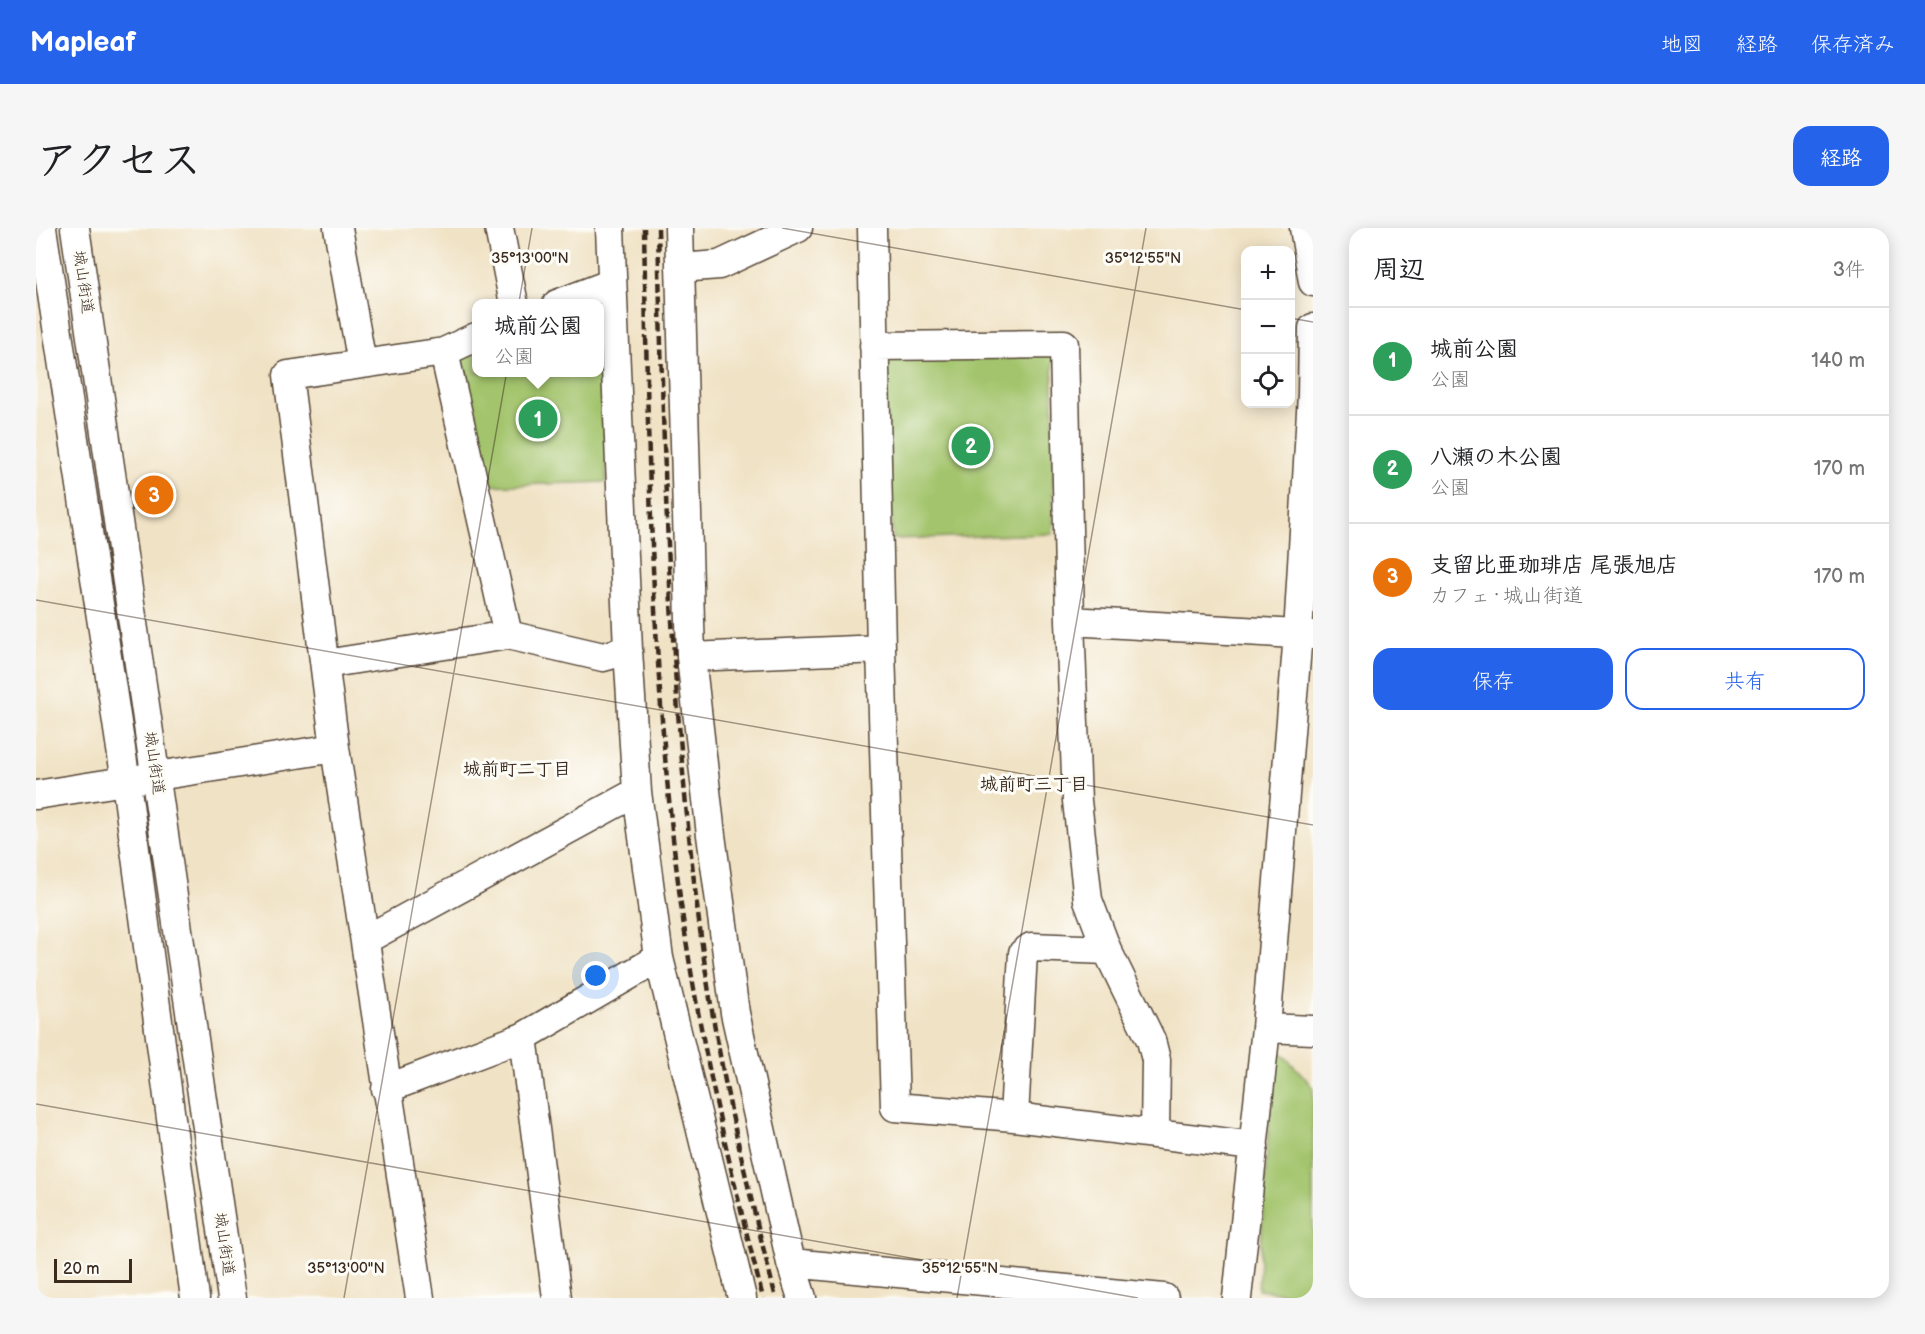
<!DOCTYPE html>
<html lang="ja">
<head>
<meta charset="utf-8">
<style>
  :root { --surface:#fff; --page:#f6f6f6; --text:#202124; --muted:#757577; --line:#e0e0e0; --accent:#2563eb }
  body { margin:0; font-family:"Balsamiq Sans","Klee One",sans-serif; background:var(--page); color:var(--text) }
  .controls { position:absolute; right:18px; top:18px; display:grid; overflow:hidden; border-radius:12px; box-shadow:0 3px 15px #0003 }
  .controls button { width:54px; height:54px; display:grid; place-items:center; padding:0; border:0; border-bottom:2px solid var(--line); background:var(--surface); color:var(--text); font:30px sans-serif }
  .scale { position:absolute; left:18px; bottom:15px; width:78px; box-sizing:border-box; padding-left:6px; border:3px solid #3b2a1e; border-top:0; font-size:16px; line-height:21px; white-space:nowrap; color:#3b2a1e; -webkit-text-stroke:4px #fdfcf7; paint-order:stroke }
  .you { position:absolute; left:560px; top:748px; width:21px; height:21px; margin:-15px; border:4px solid #fff; border-radius:50%; background:#1a73e8; box-shadow:0 0 0 9px #1a73e833 }
  .badge { display:grid; place-items:center; width:39px; height:39px; border-radius:50%; background:var(--accent); color:#fff; font-size:20px; font-weight:700 }
  .pin { position:absolute; translate:-50% -50%; border:3px solid #fff; box-shadow:0 2px 6px #0006 }
  .popup { position:absolute; left:436px; top:71px; width:132px; height:78px; box-sizing:border-box; display:grid; place-content:center; border-radius:12px; background:var(--surface); filter:drop-shadow(0 2px 4px #0005); font-size:20px; white-space:nowrap; color:var(--muted) }
  .popup b { font-size:22px; color:var(--text) }
  .popup::after { content:''; position:absolute; left:50%; top:100%; margin-left:-12px; border:12px solid transparent; border-top-color:var(--surface) }
  .list { margin:0; padding:0; list-style:none }
  h2 { display:flex; justify-content:space-between; align-items:center; height:78px; margin:0; padding:0 24px; font-size:26px }
  h2 small { font-size:20px; font-weight:400; color:var(--muted) }
  .list li { display:grid; grid-template-columns:39px 1fr auto; gap:18px; align-items:center; box-sizing:border-box; height:108px; padding:0 24px; border-top:2px solid var(--line) }
  .list b { display:block; font-size:22px; white-space:nowrap }
  .list p { margin:0; font-size:20px; white-space:nowrap; color:var(--muted) }
  .list em { font-size:20px; font-style:normal; color:var(--muted) }
  .actions { display:flex; gap:12px; padding:18px 24px }
  .actions a { flex:1; padding:14px 0; border:2px solid var(--accent); border-radius:18px; text-align:center; font-size:21px; color:var(--accent) }
  .actions .main { background:var(--accent); color:#fff }
  .icon { flex:none; width:33px; height:33px; fill:none; stroke:currentColor; stroke-width:2; stroke-linecap:round; stroke-linejoin:round }
  .map { position:relative; flex:none; width:1277px; height:1070px; overflow:hidden; border-radius:18px }
  header { display:flex; align-items:center; gap:36px; box-sizing:border-box; height:84px; padding:0 30px; background:var(--accent); color:#fff }
  header strong { font-size:28px }
  nav { display:flex; gap:33px; margin-inline-start:auto; font-size:21px }
  .intro { display:flex; align-items:center; justify-content:space-between; box-sizing:border-box; height:144px; padding:0 36px }
  h1 { margin:0; font-size:42px }
  .button { padding:15px 27px; border-radius:18px; background:var(--accent); color:#fff; font-size:21px; font-weight:700 }
  main { display:flex; gap:36px; padding:0 36px }
  aside { flex:1; background:var(--surface); border-radius:18px; box-shadow:0 3px 15px #0003 }
  .map>svg:first-child { display:block }
  .green { fill:#a3c46c; stroke:#6f7745; stroke-width:1.5 }
  .lines { fill:none; stroke-linecap:round; stroke-linejoin:round }
  .minor-casing { stroke:#564637; stroke-width:31 }
  .minor { stroke:#fff; stroke-width:28 }
  .rail { stroke:#3b2a1e; stroke-width:4.5; stroke-dasharray:9 4.5; stroke-linecap:butt }
  .ticks { fill:none; stroke:#3b2a1e; stroke-width:1.5; stroke-opacity:0.45 }
  .labels { text-anchor:middle; dominant-baseline:central; stroke-width:6; stroke-linejoin:round; paint-order:stroke }
  .street-label { font-size:16px; fill:#3b2a1e; stroke:#fdfcf7 }
  .neighbourhood-label { font-size:18px; font-weight:bold; fill:#3b2a1e; stroke:#fdfcf7 }
  .ticks-label { font-size:15px; text-anchor:middle; fill:#3b2a1e; stroke:#fdfcf7; stroke-width:6; stroke-linejoin:round; paint-order:stroke }
</style>
</head>
<body>
<header>
<strong>Mapleaf</strong>
<nav><a>地図</a><a>経路</a><a>保存済み</a></nav>
</header>
<div class="intro"><h1>アクセス</h1><a class="button">経路</a></div>
<main>
<div class="map">
<svg width="1277" height="1070" viewBox="0 0 1277 1070">
  <rect width="100%" height="100%" fill="#fdfcf7"/>
  <filter id="ink" filterUnits="userSpaceOnUse"><feTurbulence type="fractalNoise" baseFrequency=".0167" numOctaves="2"/><feDisplacementMap in="SourceGraphic" scale="12" xChannelSelector="R" yChannelSelector="G"/><feConvolveMatrix kernelMatrix="1 2 1 2 8 2 1 2 1" color-interpolation-filters="sRGB"/></filter>
  <filter id="wash" filterUnits="userSpaceOnUse"><feTurbulence type="fractalNoise" baseFrequency=".008" numOctaves="4" result="noise"/><feDisplacementMap in="SourceGraphic" scale="24" xChannelSelector="R" yChannelSelector="G"/><feGaussianBlur stdDeviation="1.35" result="paint"/><feColorMatrix in="noise" values="0 0 0 0 0 0 0 0 0 0 0 0 0 0 0 0 0 1.4 0 .05"/><feComposite in="paint" operator="in"/></filter>
  <g filter="url(#wash)">
    <rect width="100%" height="100%" fill="#f0e2c4"/>
    <!-- green -->
    <path class="green" d="M 567,67 L 570,254 L 447,258 L 424,128 L 440,121 L 440,144 L 564,144 L 564,76 L 547,75 Z
      M 1017,124 L 1017,306 L 857,311 L 847,129 Z
      M 1238,817 L 1277,858 L 1277,1068 L 1222,1062 Z"/>
  </g>
  <g filter="url(#ink)">
    <g class="lines">
      <!-- minor casing -->
      <g class="minor-casing">
        <path id="minor" d="M 6,0 L 90,554 L 159,1070
          M 39,0 L 196,1070
          M 302,0 L 326,136
          M 463,0 L 478,76
          M 574,0 L 592,422 L 601,564 L 623,730 L 706,1070
          M 643,0 L 655,429 L 675,607 L 699,785 L 755,1035 L 766,1070
          M 836,0 L 845,421 L 859,879 L 978,889 L 1218,918
          M 1268,0 L 1277,54
          M 644,40 L 683,37 L 762,0
          M 521,76 L 576,55
          M 838,118 L 1028,116 L 1034,393 L 1041,573 L 1052,672 L 1071,722 L 1115,812 L 1120,832 L 1119,906
          M 408,124 L 472,407
          M 1034,393 L 1277,407
          M 655,429 L 845,421
          M 289,436 L 472,407 L 567,429 L 592,422
          M 0,567 L 299,520
          M 329,712 L 601,564
          M 1230,800 L 1277,802
          M 487,809 L 521,1070
          M 350,861 L 487,809 L 623,730
          M 978,889 L 987,725 L 995,719 L 1071,722
          M 755,1035 L 1128,1070
          M 384,1070 L 299,520 L 252,147 L 408,124 L 440,109
          M 1201,1070 L 1230,800 L 1262,406 L 1276,166 L 1277,100"/>
      </g>
      <!-- minor -->
      <use href="#minor" class="minor"/>
      <!-- rail -->
      <path class="rail" d="M 608,0 C 612,215 615,431 641,645 C 658,789 691,930 727,1070
        M 622,0 C 628,244 634,488 668,731 C 684,845 711,958 740,1070"/>
    </g>
  </g>
  <!-- ticks -->
  <path class="ticks" d="M 746,0 L 1210,82M 1254,90 L 1277,94M 0,372 L 1277,597M 0,876 L 1102,1070M 308,1070 L 496,0M 921,1070 L 1110,0"/>
  <g class="labels">
    <!-- street labels -->
    <g class="street-label">
      <text transform="translate(47 54) rotate(82)">城山街道</text>
      <text transform="translate(118 535) rotate(82)">城山街道</text>
      <text transform="translate(188 1016) rotate(82)">城山街道</text>
    </g>
    <!-- neighbourhood labels -->
    <g class="neighbourhood-label">
      <text x="481" y="541">城前町二丁目</text>
      <text x="998" y="556">城前町三丁目</text>
    </g>
  </g>
  <g class="ticks-label">
    <text x="494" y="35">35°13'00"N</text>
    <text x="1107" y="35">35°12'55"N</text>
    <text x="310" y="1045">35°13'00"N</text>
    <text x="924" y="1045">35°12'55"N</text>
  </g>
</svg>
<div class="controls">
<button>+</button>
<button>−</button>
<button><svg class="icon" aria-label="locate" viewBox="0 0 24 24"><circle cx="12" cy="12" r="6"/><path d="M12 2v4M12 18v4M2 12h4M18 12h4"/></svg></button>
</div>
<div class="scale">20 m</div>
<div class="you"></div>
<div class="pin badge" style="left:502px;top:191px;background:#2e9e5b">1</div>
<div class="popup"><b>城前公園</b>公園</div>
<div class="pin badge" style="left:935px;top:218px;background:#2e9e5b">2</div>
<div class="pin badge" style="left:118px;top:267px;background:#e8710a">3</div>
</div>
<aside>
<h2>周辺<small>3件</small></h2>
<ul class="list">
<li><span class="badge" style="background:#2e9e5b">1</span><div><b>城前公園</b><p>公園</p></div><em>140 m</em></li>
<li><span class="badge" style="background:#2e9e5b">2</span><div><b>八瀬の木公園</b><p>公園</p></div><em>170 m</em></li>
<li><span class="badge" style="background:#e8710a">3</span><div><b>支留比亜珈琲店 尾張旭店</b><p>カフェ · 城山街道</p></div><em>170 m</em></li>
</ul>
<div class="actions"><a class="main">保存</a><a>共有</a></div>
</aside>
</main>
</body>
</html>
